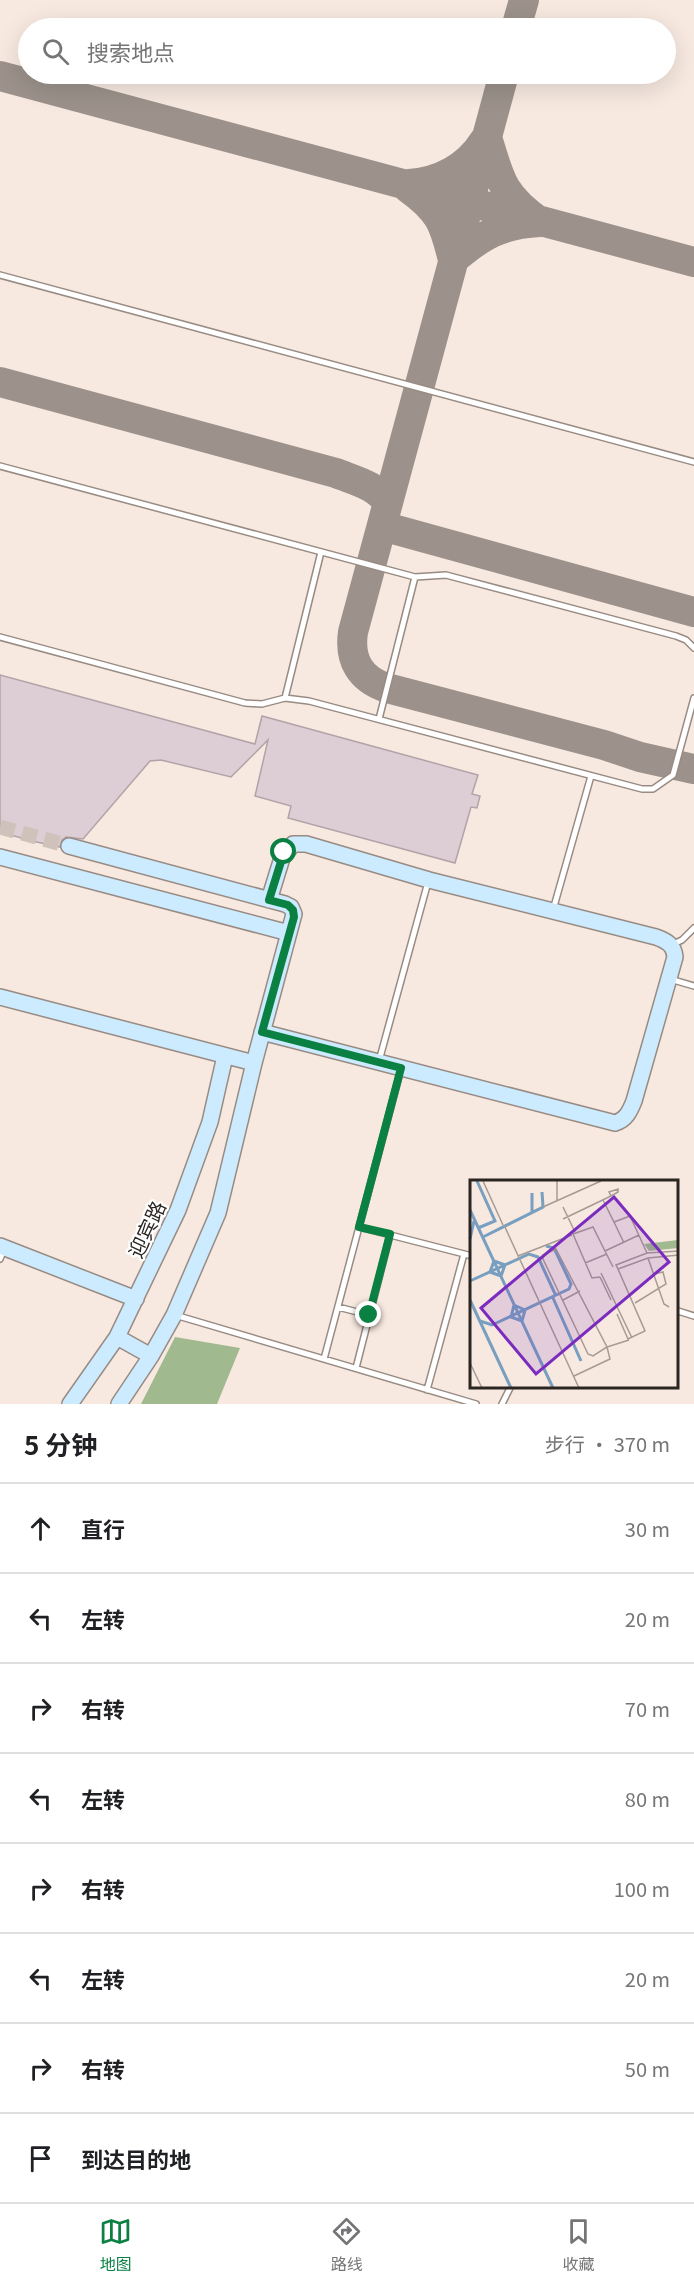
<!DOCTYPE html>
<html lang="zh">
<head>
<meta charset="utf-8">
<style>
  :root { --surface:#fff; --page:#f6f6f6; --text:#202124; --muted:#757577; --line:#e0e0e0; --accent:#0b8043 }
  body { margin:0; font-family:Georgia,"Noto Sans SC",serif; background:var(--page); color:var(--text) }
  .stop { position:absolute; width:18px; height:18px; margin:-14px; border:4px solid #0b8043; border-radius:50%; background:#fff }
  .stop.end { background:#0b8043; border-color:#fff; box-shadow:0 2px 6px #0008 }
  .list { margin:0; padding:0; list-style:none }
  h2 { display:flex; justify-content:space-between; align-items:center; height:78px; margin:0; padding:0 24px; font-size:26px }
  h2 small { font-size:20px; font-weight:400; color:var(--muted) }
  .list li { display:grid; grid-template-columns:39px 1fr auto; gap:18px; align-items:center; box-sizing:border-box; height:90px; padding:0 24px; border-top:2px solid var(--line) }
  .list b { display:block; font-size:22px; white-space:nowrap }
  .list em { font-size:20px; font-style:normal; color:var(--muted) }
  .icon { flex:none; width:33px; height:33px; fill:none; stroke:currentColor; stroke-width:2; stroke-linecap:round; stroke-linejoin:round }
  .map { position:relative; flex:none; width:694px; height:1404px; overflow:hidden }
  .search { position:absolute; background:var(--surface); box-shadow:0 6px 24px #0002; left:18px; right:18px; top:18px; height:66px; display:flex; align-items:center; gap:15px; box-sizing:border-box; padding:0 21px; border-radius:33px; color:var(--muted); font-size:22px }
  .sheet { height:798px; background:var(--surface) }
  nav { display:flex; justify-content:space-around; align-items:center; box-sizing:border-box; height:84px; border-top:2px solid var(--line); background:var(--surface); font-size:16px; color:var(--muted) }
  nav a { display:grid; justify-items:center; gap:3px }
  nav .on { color:var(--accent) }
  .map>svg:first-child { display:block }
  .forest { fill:#a1b98e }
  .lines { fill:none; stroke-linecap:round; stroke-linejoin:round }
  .taxiway { stroke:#9c928b; stroke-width:30 }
  .building { fill:#ddcdd4; stroke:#b2a3a9; stroke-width:1.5 }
  .secondary-tunnel { stroke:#cec2ba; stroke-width:15; stroke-dasharray:15 8; stroke-linecap:butt }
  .lane-casing { stroke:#988b83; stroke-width:8 }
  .secondary-casing { stroke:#988b83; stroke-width:18 }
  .lane { stroke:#fff; stroke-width:5 }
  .secondary { stroke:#ccebff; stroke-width:15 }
  .route { stroke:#0b8043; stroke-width:8 }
  .labels { text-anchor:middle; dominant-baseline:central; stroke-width:4.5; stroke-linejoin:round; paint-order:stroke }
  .street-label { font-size:20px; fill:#2c2623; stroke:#fff }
  .inset-river { fill:none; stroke:#789ec0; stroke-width:3 }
  .inset-road { fill:none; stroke:#a69b94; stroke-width:1.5 }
  .view { fill:#7b2cbf; fill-opacity:0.15; stroke:#7b2cbf; stroke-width:3 }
  .inset-edge { fill:none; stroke:#2c2623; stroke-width:3 }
</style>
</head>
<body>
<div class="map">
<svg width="694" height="1404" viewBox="0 0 694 1404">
  <rect width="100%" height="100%" fill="#f7e9e0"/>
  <!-- forest -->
  <path class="forest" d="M 175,1337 L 240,1348 L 217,1404 L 141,1404 Z"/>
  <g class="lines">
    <!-- taxiway -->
    <path class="taxiway" d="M 516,28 L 524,0
      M 504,74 L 353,632 C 349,660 360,679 387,688 L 604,745 L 640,757 L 694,769
      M 0,76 L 694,262
      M 409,184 C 439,182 467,168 484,141
      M 408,188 C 440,211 444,223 453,260 C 482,235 501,224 540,222 C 502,195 500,180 487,137
      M 0,382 L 336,473 C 356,481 376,485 388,503
      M 382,526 L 694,612"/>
  </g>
  <!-- building -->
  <path class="building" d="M 0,675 L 255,744 L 262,716 L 478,775 L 472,794 L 480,796 L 477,808 L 471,807 L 455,863 L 288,818 L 291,806 L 255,796 L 268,740 L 231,777 L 161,760 L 150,761 L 83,839 L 66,837 L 62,840 L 60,847 L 32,841 L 0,832 Z"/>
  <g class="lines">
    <!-- secondary-tunnel -->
    <path class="secondary-tunnel" d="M 0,827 L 69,846"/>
    <!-- lane casing -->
    <g class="lane-casing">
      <path id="lane" d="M 0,275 L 694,462
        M 0,466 L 415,577 L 446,575 L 676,636 L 686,640 L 694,648
        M 0,637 L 245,703 L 262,704 L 285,698 L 309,701 L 642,789 L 653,789 L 673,775 L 694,698
        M 285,698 L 321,552
        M 379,719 L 415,577
        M 553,910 L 591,776
        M 671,945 L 682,940 L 694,928
        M 670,979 L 694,986
        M 379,1061 L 428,882
        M 359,1227 L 472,1256
        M 0,1259 L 4,1249
        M 338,1307 L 369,1315
        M 678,1311 L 694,1316
        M 175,1315 L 476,1404
        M 324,1359 L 401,1069
        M 356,1368 L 390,1235
        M 427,1390 L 464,1254
        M 502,1404 L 510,1388"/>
    </g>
    <!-- secondary casing -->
    <g class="secondary-casing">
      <path id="secondary" d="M 69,846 L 285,904 L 291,907 L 294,914 L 254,1063 L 218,1213 L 174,1315 L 151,1356 L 119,1404
        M 0,857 L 289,933
        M 0,997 L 254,1063
        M 262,1032 L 615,1123 C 626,1120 630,1111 634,1101 L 675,957 C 674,945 667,941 656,937 L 429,880 L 306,844 L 293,844 L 282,858 L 269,900
        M 0,1246 L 136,1299
        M 117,1337 L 151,1356
        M 70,1404 L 117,1337 L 178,1210 L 210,1122 L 225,1056"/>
    </g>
    <!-- lane -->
    <use href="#lane" class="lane"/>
    <!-- secondary -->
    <use href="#secondary" class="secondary"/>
  </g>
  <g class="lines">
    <!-- route -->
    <path class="route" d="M 284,852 L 269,900 L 288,905 L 293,910 L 294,917 L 262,1032 L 401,1068 L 359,1227 L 390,1234 L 369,1315"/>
  </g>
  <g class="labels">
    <!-- street labels -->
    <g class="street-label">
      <text transform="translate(146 1229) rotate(-65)">迎宾路</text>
    </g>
  </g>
  <!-- overview -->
  <g transform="translate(470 1180)">
    <rect width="208" height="208" fill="#f7e9e0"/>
    <path d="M 208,60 L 208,68 L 179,71 L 174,64 Z" fill="#a1b98e"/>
    <path class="inset-river" d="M 7,1 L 25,41 L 8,48M 62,13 L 62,32M 0,30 L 83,208M 13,57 L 73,27 L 72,12M 0,59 L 4,41M 24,81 L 35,85 L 31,96 L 20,92 ZM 0,101 L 59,74 L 68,77 L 86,116M 83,118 L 111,181M 0,120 L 41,208M 44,125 L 55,130 L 52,141 L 41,137 ZM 10,141 L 22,145 L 99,109 L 101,104 L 84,68 L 76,66"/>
    <path class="inset-road" d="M 13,1 L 33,45M 87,1 L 87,20M 133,20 L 144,42 L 160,36 L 177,73M 73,27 L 131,1M 93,27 L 105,52M 93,39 L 141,16 L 148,12 L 148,9 L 139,12 L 141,16M 144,42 L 154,63M 34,45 L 109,208M 86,69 L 137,167 L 123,176 L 118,174 L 73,79 L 73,75 ZM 135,71 L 169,55M 209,71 L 177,73 L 146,85 L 148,89 L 178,78 L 209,75M 48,76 L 102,55M 178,78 L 194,124 L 199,127M 115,83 L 137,74M 131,93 L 162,158M 130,97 L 122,98 L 103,54 L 123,47 L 143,87M 130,97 L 141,120M 93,120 L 110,111M 165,123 L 196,104 L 193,92 L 184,94M 147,134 L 158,159 L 175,151 L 148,89M 0,183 L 12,208M 104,196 L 140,179 L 137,167 L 159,160"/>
    <path class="view" d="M 144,17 L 199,82 L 66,194 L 11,128 Z"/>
    <rect width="208" height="208" class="inset-edge"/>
  </g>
</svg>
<div class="stop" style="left:284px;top:852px"></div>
<div class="stop end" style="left:369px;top:1315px"></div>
<div class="search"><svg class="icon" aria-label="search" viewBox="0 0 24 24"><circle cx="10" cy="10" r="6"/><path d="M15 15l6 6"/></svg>搜索地点</div>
</div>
<section class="sheet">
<h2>5 分钟<small>步行 · 370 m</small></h2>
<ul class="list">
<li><svg class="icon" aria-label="ahead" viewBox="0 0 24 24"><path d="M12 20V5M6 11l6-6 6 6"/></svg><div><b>直行</b></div><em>30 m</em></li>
<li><svg class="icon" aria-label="left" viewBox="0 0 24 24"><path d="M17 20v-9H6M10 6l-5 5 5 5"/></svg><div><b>左转</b></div><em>20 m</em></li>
<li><svg class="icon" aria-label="right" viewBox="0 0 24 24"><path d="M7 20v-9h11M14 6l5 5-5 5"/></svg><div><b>右转</b></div><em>70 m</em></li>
<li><svg class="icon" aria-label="left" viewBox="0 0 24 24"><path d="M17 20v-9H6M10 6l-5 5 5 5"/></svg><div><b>左转</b></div><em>80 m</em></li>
<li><svg class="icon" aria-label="right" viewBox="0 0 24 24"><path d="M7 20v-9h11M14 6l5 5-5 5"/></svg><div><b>右转</b></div><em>100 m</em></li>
<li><svg class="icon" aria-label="left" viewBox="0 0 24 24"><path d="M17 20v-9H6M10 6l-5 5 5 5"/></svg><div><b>左转</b></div><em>20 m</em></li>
<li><svg class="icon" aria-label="right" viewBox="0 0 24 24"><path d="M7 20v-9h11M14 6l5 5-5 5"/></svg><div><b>右转</b></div><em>50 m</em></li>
<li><svg class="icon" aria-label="arrive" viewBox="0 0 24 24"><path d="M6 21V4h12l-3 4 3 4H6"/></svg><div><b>到达目的地</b></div></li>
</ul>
</section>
<nav>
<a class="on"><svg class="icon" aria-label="map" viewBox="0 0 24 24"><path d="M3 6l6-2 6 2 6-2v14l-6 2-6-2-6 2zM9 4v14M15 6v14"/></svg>地图</a>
<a><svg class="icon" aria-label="directions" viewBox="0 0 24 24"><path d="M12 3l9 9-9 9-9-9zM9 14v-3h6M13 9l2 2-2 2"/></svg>路线</a>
<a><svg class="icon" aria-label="saved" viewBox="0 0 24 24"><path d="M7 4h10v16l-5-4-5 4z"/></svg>收藏</a>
</nav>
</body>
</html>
